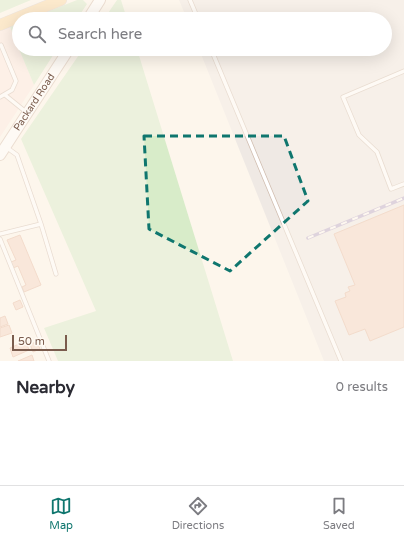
<!DOCTYPE html>
<html lang="en">
<head>
<meta charset="utf-8">
<style>
  :root { --surface:#fff; --page:#f7f7f7; --text:#2b2b33; --muted:#7c7c81; --line:#e1e1e2; --accent:#0f766e }
  body { margin:0; font-family:"Varela Round",sans-serif; background:var(--page); color:var(--text) }
  .scale { position:absolute; left:12px; bottom:10px; width:55px; box-sizing:border-box; padding-left:4px; border:2px solid #7a5c4d; border-top:0; font-size:11px; line-height:14px; white-space:nowrap; color:#7a5c4d; -webkit-text-stroke:3px #fffaf3; paint-order:stroke }
  .list { margin:0; padding:0; list-style:none }
  h2 { display:flex; justify-content:space-between; align-items:center; height:52px; margin:0; padding:0 16px; font-size:17px }
  h2 small { font-size:13px; font-weight:400; color:var(--muted) }
  .icon { flex:none; width:22px; height:22px; fill:none; stroke:currentColor; stroke-width:2; stroke-linecap:round; stroke-linejoin:round }
  .map { position:relative; flex:none; width:404px; height:361px; overflow:hidden }
  .search { position:absolute; background:var(--surface); box-shadow:0 4px 16px #0002; left:12px; right:12px; top:12px; height:44px; display:flex; align-items:center; gap:10px; box-sizing:border-box; padding:0 14px; border-radius:22px; color:var(--muted); font-size:15px }
  .sheet { height:124px; background:var(--surface) }
  nav { display:flex; justify-content:space-around; align-items:center; box-sizing:border-box; height:56px; border-top:1px solid var(--line); background:var(--surface); font-size:11px; color:var(--muted) }
  nav a { display:grid; justify-items:center; gap:2px }
  nav .on { color:var(--accent) }
  .map>svg:first-child { display:block }
  .commercial { fill:#fde8e0 }
  .industrial { fill:#efe9e4 }
  .green { fill:#d8ecc9 }
  .building { fill:#f3d5c3; stroke:#e6bba3 }
  .lines { fill:none; stroke-linecap:round; stroke-linejoin:round }
  .lane-casing { stroke:#d1beb0; stroke-width:5 }
  .secondary-casing { stroke:#d6c0b0; stroke-width:12 }
  .primary-casing { stroke:#dad1cd; stroke-width:12 }
  .lane { stroke:#fff; stroke-width:3.5 }
  .secondary { stroke:#fff; stroke-width:10 }
  .primary { stroke:#fbd9a5; stroke-width:11 }
  .rail-casing { stroke:#b9a8c9; stroke-width:3.5 }
  .rail { stroke:#fffaf3; stroke-width:2; stroke-dasharray:6; stroke-linecap:butt }
  .marked { fill:none; stroke:#0f766e; stroke-width:3; stroke-dasharray:8 5; stroke-linejoin:round }
  .labels { text-anchor:middle; dominant-baseline:central; stroke-width:3; stroke-linejoin:round; paint-order:stroke }
  .street-label { font-size:10px; fill:#7a5c4d; stroke:#fffaf3 }
</style>
</head>
<body>
<div class="map">
<svg width="404" height="361" viewBox="0 0 404 361">
  <rect width="100%" height="100%" fill="#fdf6ec"/>
  <!-- commercial -->
  <path class="commercial" d="M 10,27 L 34,85 L 0,137 L 0,31 Z"/>
  <!-- industrial -->
  <path class="industrial" d="M 179,0 L 404,0 L 404,361 L 324,361 L 199,49 L 385,49 L 385,19 L 187,19 Z"/>
  <!-- green -->
  <path class="green" d="M 0,0 L 31,0 L 0,13 Z
    M 77,0 L 83,0 L 87,4 L 77,19 L 29,19 Z
    M 117,0 L 121,0 L 127,19 L 104,19 Z
    M 19,23 L 19,49 L 10,27 Z
    M 19,49 L 57,49 L 34,85 Z
    M 83,49 L 137,49 L 233,361 L 58,361 L 44,328 L 96,311 L 21,139 Z"/>
  <!-- building -->
  <path class="building" d="M 404,205 L 404,327 L 370,341 L 365,329 L 349,335 L 335,301 L 346,297 L 345,293 L 350,291 L 348,287 L 355,285 L 334,234 Z
    M 20,235 L 41,285 L 24,292 L 22,287 L 26,285 L 18,266 L 13,268 L 11,262 L 16,260 L 7,240 Z
    M 20,300 L 23,307 L 16,310 L 13,303 Z
    M 5,316 L 8,324 L 0,327 L 0,318 Z
    M 9,325 L 12,333 L 0,337 L 0,328 Z
    M 26,341 L 29,350 L 13,357 L 10,348 Z
    M 37,342 L 40,349 L 33,352 L 30,344 Z
    M 32,355 L 34,361 L 18,361 Z"/>
  <g class="lines">
    <!-- lane casing -->
    <g class="lane-casing">
      <path id="lane" d="M 190,0 L 198,19
        M 211,49 L 341,361
        M 404,71 L 343,97 L 359,135 L 377,152 L 391,189 L 404,184
        M 5,95 L 26,112
        M 0,97 L 12,90 L 16,81 L 1,45
        M 41,224 L 56,274
        M 0,234 L 41,224 L 17,155 L 6,147
        M 0,239 L 49,361"/>
    </g>
    <!-- secondary casing -->
    <g class="secondary-casing">
      <g id="secondary">
        <path d="M 88,19 L 100,0"/>
        <path id="s1" d="M 0,155 L 69,49"/>
      </g>
    </g>
    <!-- primary casing -->
    <g class="primary-casing">
      <path id="primary" d="M 0,25 L 61,0"/>
    </g>
    <!-- lane -->
    <use href="#lane" class="lane"/>
    <!-- secondary -->
    <use href="#secondary" class="secondary"/>
    <!-- primary -->
    <use href="#primary" class="primary"/>
    <!-- rail casing -->
    <g class="rail-casing">
      <path id="rail" d="M 308,238 L 404,198"/>
    </g>
    <!-- rail -->
    <use href="#rail" class="rail"/>
  </g>
  <!-- marked area -->
  <path d="M0 0H404V361H0ZM 144,136 L 284,136 L 308,201 L 230,271 L 149,229 Z" fill="#fdf6ec" fill-opacity=".55" fill-rule="evenodd"/>
  <path class="marked" d="M 144,136 L 284,136 L 308,201 L 230,271 L 149,229 Z"/>
  <g class="labels">
    <!-- street labels -->
    <g class="street-label">
      <text stroke="none"><textPath href="#s1" startOffset="63">Packard Road</textPath></text>
    </g>
  </g>
</svg>
<div class="scale">50 m</div>
<div class="search"><svg class="icon" aria-label="search" viewBox="0 0 24 24"><circle cx="10" cy="10" r="6"/><path d="M15 15l6 6"/></svg>Search here</div>
</div>
<section class="sheet">
<h2>Nearby<small>0 results</small></h2>
<ul class="list">
</ul>
</section>
<nav>
<a class="on"><svg class="icon" aria-label="map" viewBox="0 0 24 24"><path d="M3 6l6-2 6 2 6-2v14l-6 2-6-2-6 2zM9 4v14M15 6v14"/></svg>Map</a>
<a><svg class="icon" aria-label="directions" viewBox="0 0 24 24"><path d="M12 3l9 9-9 9-9-9zM9 14v-3h6M13 9l2 2-2 2"/></svg>Directions</a>
<a><svg class="icon" aria-label="saved" viewBox="0 0 24 24"><path d="M7 4h10v16l-5-4-5 4z"/></svg>Saved</a>
</nav>
</body>
</html>
